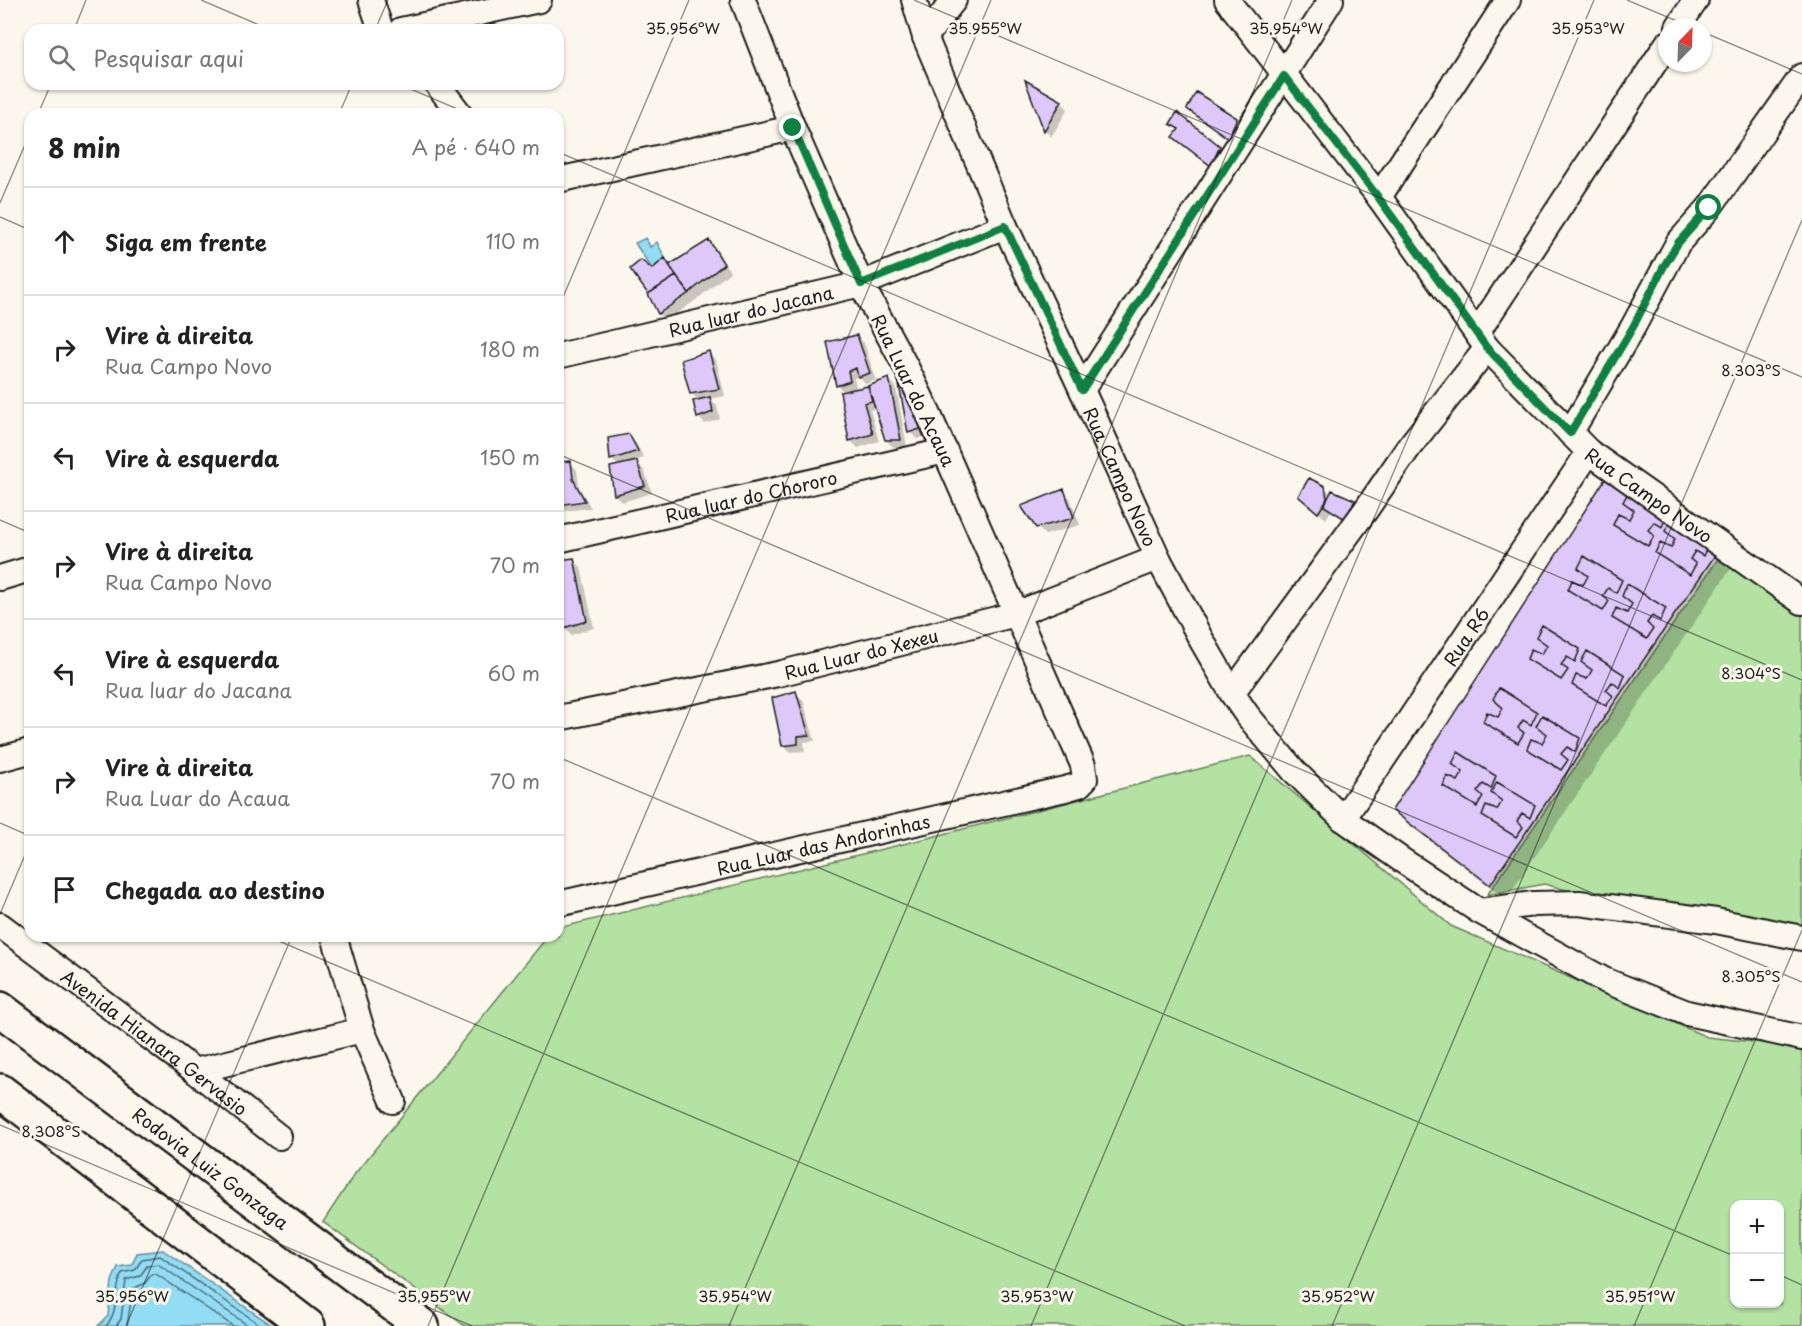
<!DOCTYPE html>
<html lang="pt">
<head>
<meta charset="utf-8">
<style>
  :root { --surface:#fff; --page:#f6f6f6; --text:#222; --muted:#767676; --line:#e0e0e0 }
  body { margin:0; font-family:"Playpen Sans",sans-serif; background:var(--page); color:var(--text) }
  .controls { position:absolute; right:18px; bottom:18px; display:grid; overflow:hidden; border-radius:12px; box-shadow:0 2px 4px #0004 }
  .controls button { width:54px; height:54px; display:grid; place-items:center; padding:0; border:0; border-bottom:2px solid var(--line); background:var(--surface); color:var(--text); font:30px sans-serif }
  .compass { position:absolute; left:1658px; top:18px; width:54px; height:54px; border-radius:50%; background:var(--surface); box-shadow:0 2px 4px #0004; rotate:23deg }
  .stop { position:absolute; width:18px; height:18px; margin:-14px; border:4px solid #0b8043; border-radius:50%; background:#fff }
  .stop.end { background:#0b8043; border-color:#fff; box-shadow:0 2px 6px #0008 }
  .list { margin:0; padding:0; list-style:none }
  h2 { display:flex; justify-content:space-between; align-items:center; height:78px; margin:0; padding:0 24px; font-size:26px }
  h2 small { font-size:20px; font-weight:400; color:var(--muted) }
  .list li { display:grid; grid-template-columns:39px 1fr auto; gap:18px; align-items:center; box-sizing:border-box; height:108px; padding:0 24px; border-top:2px solid var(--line) }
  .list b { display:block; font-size:22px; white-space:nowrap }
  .list p { margin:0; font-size:20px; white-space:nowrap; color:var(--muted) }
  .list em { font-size:20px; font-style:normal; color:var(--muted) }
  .icon { flex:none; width:33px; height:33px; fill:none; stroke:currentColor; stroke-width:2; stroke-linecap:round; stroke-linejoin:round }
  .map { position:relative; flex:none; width:1802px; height:1326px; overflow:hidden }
  .search { position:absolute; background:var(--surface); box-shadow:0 2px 4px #0004; left:24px; top:24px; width:540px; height:66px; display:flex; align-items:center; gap:15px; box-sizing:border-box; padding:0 21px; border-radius:18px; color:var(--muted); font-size:22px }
  .panel { position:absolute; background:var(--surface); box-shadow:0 2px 4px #0004; left:24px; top:108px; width:540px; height:834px; border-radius:18px }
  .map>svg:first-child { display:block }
  .green { fill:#b3e2a2; stroke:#687f5f; stroke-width:1.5; fill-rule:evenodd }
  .water { fill:#92dcf4; stroke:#638f9e; stroke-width:1.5 }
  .shadow { fill:#0003 }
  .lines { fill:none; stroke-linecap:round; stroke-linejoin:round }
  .shore { stroke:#4b6972; stroke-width:1.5 }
  .building { fill:#ddc8f9; stroke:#1c1c1c; stroke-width:1.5 }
  .minor-casing { stroke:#1c1c1c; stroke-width:28 }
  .highway-casing { stroke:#1c1c1c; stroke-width:38 }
  .minor { stroke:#fbf7ec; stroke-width:24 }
  .highway { stroke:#fbf7ec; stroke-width:33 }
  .route { stroke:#0b8043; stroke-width:8 }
  .ticks { fill:none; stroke:#1c1c1c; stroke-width:1.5; stroke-opacity:0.45 }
  .labels { text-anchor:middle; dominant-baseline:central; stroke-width:6; stroke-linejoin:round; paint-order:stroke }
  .street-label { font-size:18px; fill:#1c1c1c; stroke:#fbf7ec }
  .ticks-label { font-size:15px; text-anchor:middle; fill:#1c1c1c; stroke:#fbf7ec; stroke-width:6; stroke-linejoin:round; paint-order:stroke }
</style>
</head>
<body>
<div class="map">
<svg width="1802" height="1326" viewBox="0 0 1802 1326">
  <rect width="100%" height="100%" fill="#fbf7ec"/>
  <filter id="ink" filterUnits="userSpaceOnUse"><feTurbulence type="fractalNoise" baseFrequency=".0167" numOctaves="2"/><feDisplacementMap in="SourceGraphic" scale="12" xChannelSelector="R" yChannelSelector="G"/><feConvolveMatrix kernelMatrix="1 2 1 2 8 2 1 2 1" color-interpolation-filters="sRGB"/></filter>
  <g filter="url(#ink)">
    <!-- green -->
    <path class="green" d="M 1720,556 L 1802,612 L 1802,929 L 1586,895 L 1544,884 L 1487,895 Z
      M 1250,756 L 1451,926 L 1707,1037 L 1802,1047 L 1802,1326 L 465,1326 L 323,1222 L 354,1175 L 548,936 L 558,936 L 558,928 L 932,837 ZM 1734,1204 L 1780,1204 L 1780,1304 L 1734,1304 Z"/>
    <!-- water -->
    <path class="water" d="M 646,238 L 650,247 L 657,242 L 665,258 L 652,269 L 635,243 Z
      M 163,1250 L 273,1326 L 98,1326 L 108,1316 L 112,1281 L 118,1267 L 132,1265 L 137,1253 Z"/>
    <!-- shadow -->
    <path class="shadow" d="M 1028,84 L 1061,102 L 1068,109 L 1051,137 L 1045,130 Z
      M 1189,109 L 1236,119 L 1243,127 L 1236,143 L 1196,116 Z
      M 1171,123 L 1219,147 L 1226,155 L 1218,171 L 1175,137 L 1179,131 Z
      M 709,242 L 716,249 L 730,272 L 696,300 L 666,321 L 659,314 L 649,294 L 652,271 L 664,260 L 671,266 Z
      M 857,336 L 864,343 L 876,380 L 866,384 L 859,376 L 854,378 L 857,390 L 889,379 L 896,387 L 907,447 L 893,447 L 886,440 L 876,408 L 870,410 L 879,441 L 858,448 L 851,441 L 842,393 L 844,392 L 837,385 Z
      M 709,353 L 716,360 L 725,396 L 709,399 L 717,406 L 720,419 L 705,424 L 698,417 L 699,401 L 691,393 Z
      M 908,378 L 932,434 L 917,439 L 910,432 Z
      M 629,436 L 636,443 L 644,458 L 635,461 L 644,470 L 652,493 L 622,502 L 615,495 L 619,466 L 611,459 Z
      M 570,462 L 577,470 L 579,487 L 591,508 L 565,511 L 558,504 L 558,463 Z
      M 1324,487 L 1331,494 L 1354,502 L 1361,509 L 1353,525 L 1331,511 L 1326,519 L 1307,503 Z
      M 1063,491 L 1070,498 L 1080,525 L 1045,535 L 1037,527 Z
      M 1719,550 L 1734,564 L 1506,899 L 1409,825 L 1394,810 Z
      M 574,560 L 581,567 L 594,628 L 571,635 L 564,627 L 558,610 L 558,562 Z
      M 796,693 L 803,700 L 815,741 L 804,742 L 805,751 L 790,752 L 783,745 Z"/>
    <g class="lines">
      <!-- shore -->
      <path class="shore" d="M 106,1326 C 119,1312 114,1290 122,1273 L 135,1270 L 142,1259 L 160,1256 L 262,1326
        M 116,1326 L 121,1319 L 126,1280 L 140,1276 L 147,1266 L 158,1264 L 249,1326
        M 127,1326 L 133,1289 L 145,1283 L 152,1274 L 156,1274 L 233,1326"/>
    </g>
    <!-- building -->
    <path class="building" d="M 1025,80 L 1062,101 L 1044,131 Z
      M 1196,92 L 1237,118 L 1228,138 L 1187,109 Z
      M 1177,112 L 1220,146 L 1211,166 L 1173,137 L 1179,129 L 1170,124 Z
      M 709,240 L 724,264 L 689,293 L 669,265 Z
      M 665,258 L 676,276 L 648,294 L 630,269 L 641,260 L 652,269 Z
      M 676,276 L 689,293 L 658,314 L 648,294 Z
      M 857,335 L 870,373 L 858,377 L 856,368 L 848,371 L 850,381 L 836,386 L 827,342 Z
      M 709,351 L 719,389 L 690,394 L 681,360 Z
      M 909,376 L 926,427 L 908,433 L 898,379 Z
      M 889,378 L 901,440 L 885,440 L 868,386 Z
      M 868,386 L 872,401 L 864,403 L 873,434 L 849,441 L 840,392 Z
      M 710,397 L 713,412 L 697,418 L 693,401 Z
      M 629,434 L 638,451 L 610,460 L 608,438 Z
      M 571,461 L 573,479 L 585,501 L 558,505 L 558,462 Z
      M 637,461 L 645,486 L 614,495 L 610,467 Z
      M 1609,473 L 1720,548 L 1490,885 L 1392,810 Z
      M 1309,478 L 1325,486 L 1327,499 L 1318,513 L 1298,496 Z
      M 1064,489 L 1074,518 L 1036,528 L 1021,506 Z
      M 1332,490 L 1355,500 L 1345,519 L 1324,506 Z
      M 1629,491 L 1667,514 L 1662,527 L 1654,522 L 1648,530 L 1654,536 L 1648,546 L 1613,525 L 1618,514 L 1629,519 L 1634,510 L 1623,502 Z
      M 1671,519 L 1709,543 L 1703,556 L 1695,551 L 1690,559 L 1696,564 L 1690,575 L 1655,553 L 1660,543 L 1671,548 L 1675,539 L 1665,531 Z
      M 1584,556 L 1622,580 L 1616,593 L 1608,588 L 1603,596 L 1609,601 L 1603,611 L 1568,590 L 1572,580 L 1583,585 L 1588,576 L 1578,568 Z
      M 574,558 L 587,621 L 563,628 L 558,615 L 558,560 Z
      M 1627,584 L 1666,608 L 1660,621 L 1652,616 L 1647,623 L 1653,629 L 1647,639 L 1612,618 L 1616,608 L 1627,613 L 1632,604 L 1622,596 Z
      M 1542,625 L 1580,649 L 1575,662 L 1567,657 L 1561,665 L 1568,670 L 1561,680 L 1527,659 L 1531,649 L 1542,654 L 1547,645 L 1536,637 Z
      M 1587,651 L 1625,675 L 1620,688 L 1612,682 L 1606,690 L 1613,696 L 1606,706 L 1572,685 L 1576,675 L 1587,679 L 1592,670 L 1581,662 Z
      M 1499,688 L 1537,712 L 1531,725 L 1523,720 L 1518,728 L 1524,733 L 1518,743 L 1483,722 L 1487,712 L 1498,717 L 1503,708 L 1493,699 Z
      M 796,691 L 809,735 L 798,736 L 798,744 L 782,746 L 772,698 Z
      M 1542,715 L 1580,738 L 1575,752 L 1567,747 L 1561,754 L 1568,760 L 1561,770 L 1527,749 L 1531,739 L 1542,743 L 1547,734 L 1536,726 Z
      M 1458,752 L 1496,776 L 1491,789 L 1483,784 L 1477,792 L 1483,797 L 1477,807 L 1443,786 L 1447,776 L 1458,781 L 1463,772 L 1452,764 Z
      M 1497,782 L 1535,805 L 1530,818 L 1522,813 L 1517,821 L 1523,827 L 1516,837 L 1482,816 L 1486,806 L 1497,810 L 1502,801 L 1491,793 Z"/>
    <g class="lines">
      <!-- minor casing -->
      <g class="minor-casing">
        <g id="minor">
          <path d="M 371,0 L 381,30"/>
          <path id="s1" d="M 914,0 L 925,37 L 1005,226 L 1082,390 L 1158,558 L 1202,641 L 1232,693 L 1247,715 L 1294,771 L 1343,819 L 1403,861 L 1479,911 L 1604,980 L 1687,1013 L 1802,1038"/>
          <path id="s2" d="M 1227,0 L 1379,197 L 1487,348 L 1589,452 L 1802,602"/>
          <path d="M 1678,27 L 1696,0"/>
          <path d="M 401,30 L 539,0"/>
          <path d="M 925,37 L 954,0"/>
          <path d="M 437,84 L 460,114"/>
          <path d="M 558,180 L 793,128"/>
          <path d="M 1379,197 L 1508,0"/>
          <path d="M 1477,333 L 1667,44"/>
          <path id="s3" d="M 558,356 L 861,284 L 1005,226"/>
          <path d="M 1082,390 L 1331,0"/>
          <path d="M 1570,433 L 1633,327 L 1678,243 L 1709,208 L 1802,76"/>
          <path id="s4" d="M 558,540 L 945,451"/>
          <path d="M 0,578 L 30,569"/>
          <path d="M 1232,693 L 1365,511 L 1409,447 L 1487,348"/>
          <path id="s5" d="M 558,718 L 778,674 L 1016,614 L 1158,558"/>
          <path d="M 0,759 L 30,751"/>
          <path id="s6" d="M 1343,819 L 1589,452"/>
          <path id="s7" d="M 558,904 L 1065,789 L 1079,785 L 1085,779 L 1083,765 L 925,406 L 906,367 L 861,284 L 793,128 L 743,0"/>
          <path d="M 1479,911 L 1534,904 L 1579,903 L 1716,921 L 1802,938"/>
          <path id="s8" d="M 0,925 L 195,1071 L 279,1137"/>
          <path d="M 334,936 L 362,1030 L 393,1101"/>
          <path d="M 195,1071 L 362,1030"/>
        </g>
      </g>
      <!-- highway casing -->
      <g class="highway-casing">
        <g id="highway">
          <path id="s9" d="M 0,1009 L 422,1326"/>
          <path d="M 0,1091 L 308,1326"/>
        </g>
      </g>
      <!-- minor -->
      <use href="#minor" class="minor"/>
      <!-- highway -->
      <use href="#highway" class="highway"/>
    </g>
  </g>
  <g class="lines" filter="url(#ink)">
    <!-- route -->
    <path class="route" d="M 793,128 L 861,284 L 1005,226 L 1082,390 L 1284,76 L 1378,197 L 1487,348 L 1570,433 L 1633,327 L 1664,266 L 1678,243 L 1709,208"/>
  </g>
  <!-- ticks -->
  <path class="ticks" d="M 201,0 L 271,30M 914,0 L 1802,377M 1627,0 L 1691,27M 74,30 L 86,0M 375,30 L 388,0M 1703,32 L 1802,74M 399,84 L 469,114M 38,114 L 51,84M 339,114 L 352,84M 558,152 L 1802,680M 0,203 L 30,133M 0,217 L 30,230M 558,309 L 689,0M 558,454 L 1802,982M 0,520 L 30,533M 558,757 L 1734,1256M 0,823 L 30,836M 0,914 L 30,843M 267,936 L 1185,1326M 0,1125 L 472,1326M 1780,1275 L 1802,1285M 126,1326 L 292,936M 428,1326 L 991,0M 729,1326 L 1292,0M 1031,1326 L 1594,0M 1332,1326 L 1802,220M 1634,1326 L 1802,930"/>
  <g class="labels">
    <!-- street labels -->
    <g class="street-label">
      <text stroke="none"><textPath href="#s3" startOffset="198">Rua luar do Jacana</textPath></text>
      <text transform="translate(914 390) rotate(64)">Rua Luar do Acaua</text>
      <text stroke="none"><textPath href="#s1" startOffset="520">Rua Campo Novo</textPath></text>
      <text stroke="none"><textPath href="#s2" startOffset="654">Rua Campo Novo</textPath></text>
      <text stroke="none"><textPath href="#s4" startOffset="198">Rua luar do Chororo</textPath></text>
      <text stroke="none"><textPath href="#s6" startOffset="220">Rua R6</textPath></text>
      <text stroke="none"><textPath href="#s5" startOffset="310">Rua Luar do Xexeu</textPath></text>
      <text stroke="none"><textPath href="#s7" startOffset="272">Rua Luar das Andorinhas</textPath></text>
      <text stroke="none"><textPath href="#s8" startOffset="194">Avenida Hianara Gervasio</textPath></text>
      <text stroke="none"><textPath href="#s9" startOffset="264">Rodovia Luiz Gonzaga</textPath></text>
    </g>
  </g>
  <g class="ticks-label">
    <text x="683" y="34">35.956°W</text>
    <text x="985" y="34">35.955°W</text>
    <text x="1286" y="34">35.954°W</text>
    <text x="1588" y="34">35.953°W</text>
    <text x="1751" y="376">8.303°S</text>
    <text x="1751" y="679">8.304°S</text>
    <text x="1751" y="982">8.305°S</text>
    <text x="51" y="1137">8.308°S</text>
    <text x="132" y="1302">35.956°W</text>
    <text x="434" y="1302">35.955°W</text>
    <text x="735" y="1302">35.954°W</text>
    <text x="1037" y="1302">35.953°W</text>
    <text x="1338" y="1302">35.952°W</text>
    <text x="1640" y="1302">35.951°W</text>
  </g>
</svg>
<div class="controls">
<button>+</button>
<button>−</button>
</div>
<svg class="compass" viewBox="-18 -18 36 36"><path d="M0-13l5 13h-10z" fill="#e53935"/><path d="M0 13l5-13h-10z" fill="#767676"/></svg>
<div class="stop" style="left:1709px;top:208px"></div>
<div class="stop end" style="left:793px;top:128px"></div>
<div class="search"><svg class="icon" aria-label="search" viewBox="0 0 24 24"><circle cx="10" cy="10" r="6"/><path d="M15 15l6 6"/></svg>Pesquisar aqui</div>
<section class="panel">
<h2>8 min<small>A pé · 640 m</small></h2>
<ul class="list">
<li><svg class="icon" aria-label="ahead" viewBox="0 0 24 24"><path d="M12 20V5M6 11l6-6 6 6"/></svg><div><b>Siga em frente</b></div><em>110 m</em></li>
<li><svg class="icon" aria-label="right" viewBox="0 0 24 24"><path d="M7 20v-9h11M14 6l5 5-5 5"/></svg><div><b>Vire à direita</b><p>Rua Campo Novo</p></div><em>180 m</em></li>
<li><svg class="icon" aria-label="left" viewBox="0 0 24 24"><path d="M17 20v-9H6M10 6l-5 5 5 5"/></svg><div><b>Vire à esquerda</b></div><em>150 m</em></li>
<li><svg class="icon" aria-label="right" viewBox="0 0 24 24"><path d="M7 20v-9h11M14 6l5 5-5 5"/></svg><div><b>Vire à direita</b><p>Rua Campo Novo</p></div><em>70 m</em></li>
<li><svg class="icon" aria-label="left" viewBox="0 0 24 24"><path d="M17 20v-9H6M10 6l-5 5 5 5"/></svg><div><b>Vire à esquerda</b><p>Rua luar do Jacana</p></div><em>60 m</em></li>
<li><svg class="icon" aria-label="right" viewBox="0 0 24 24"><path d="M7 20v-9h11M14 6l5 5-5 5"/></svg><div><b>Vire à direita</b><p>Rua Luar do Acaua</p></div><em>70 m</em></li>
<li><svg class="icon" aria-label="arrive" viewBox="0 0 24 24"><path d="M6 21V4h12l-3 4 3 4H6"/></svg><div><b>Chegada ao destino</b></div></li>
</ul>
</section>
</div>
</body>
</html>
